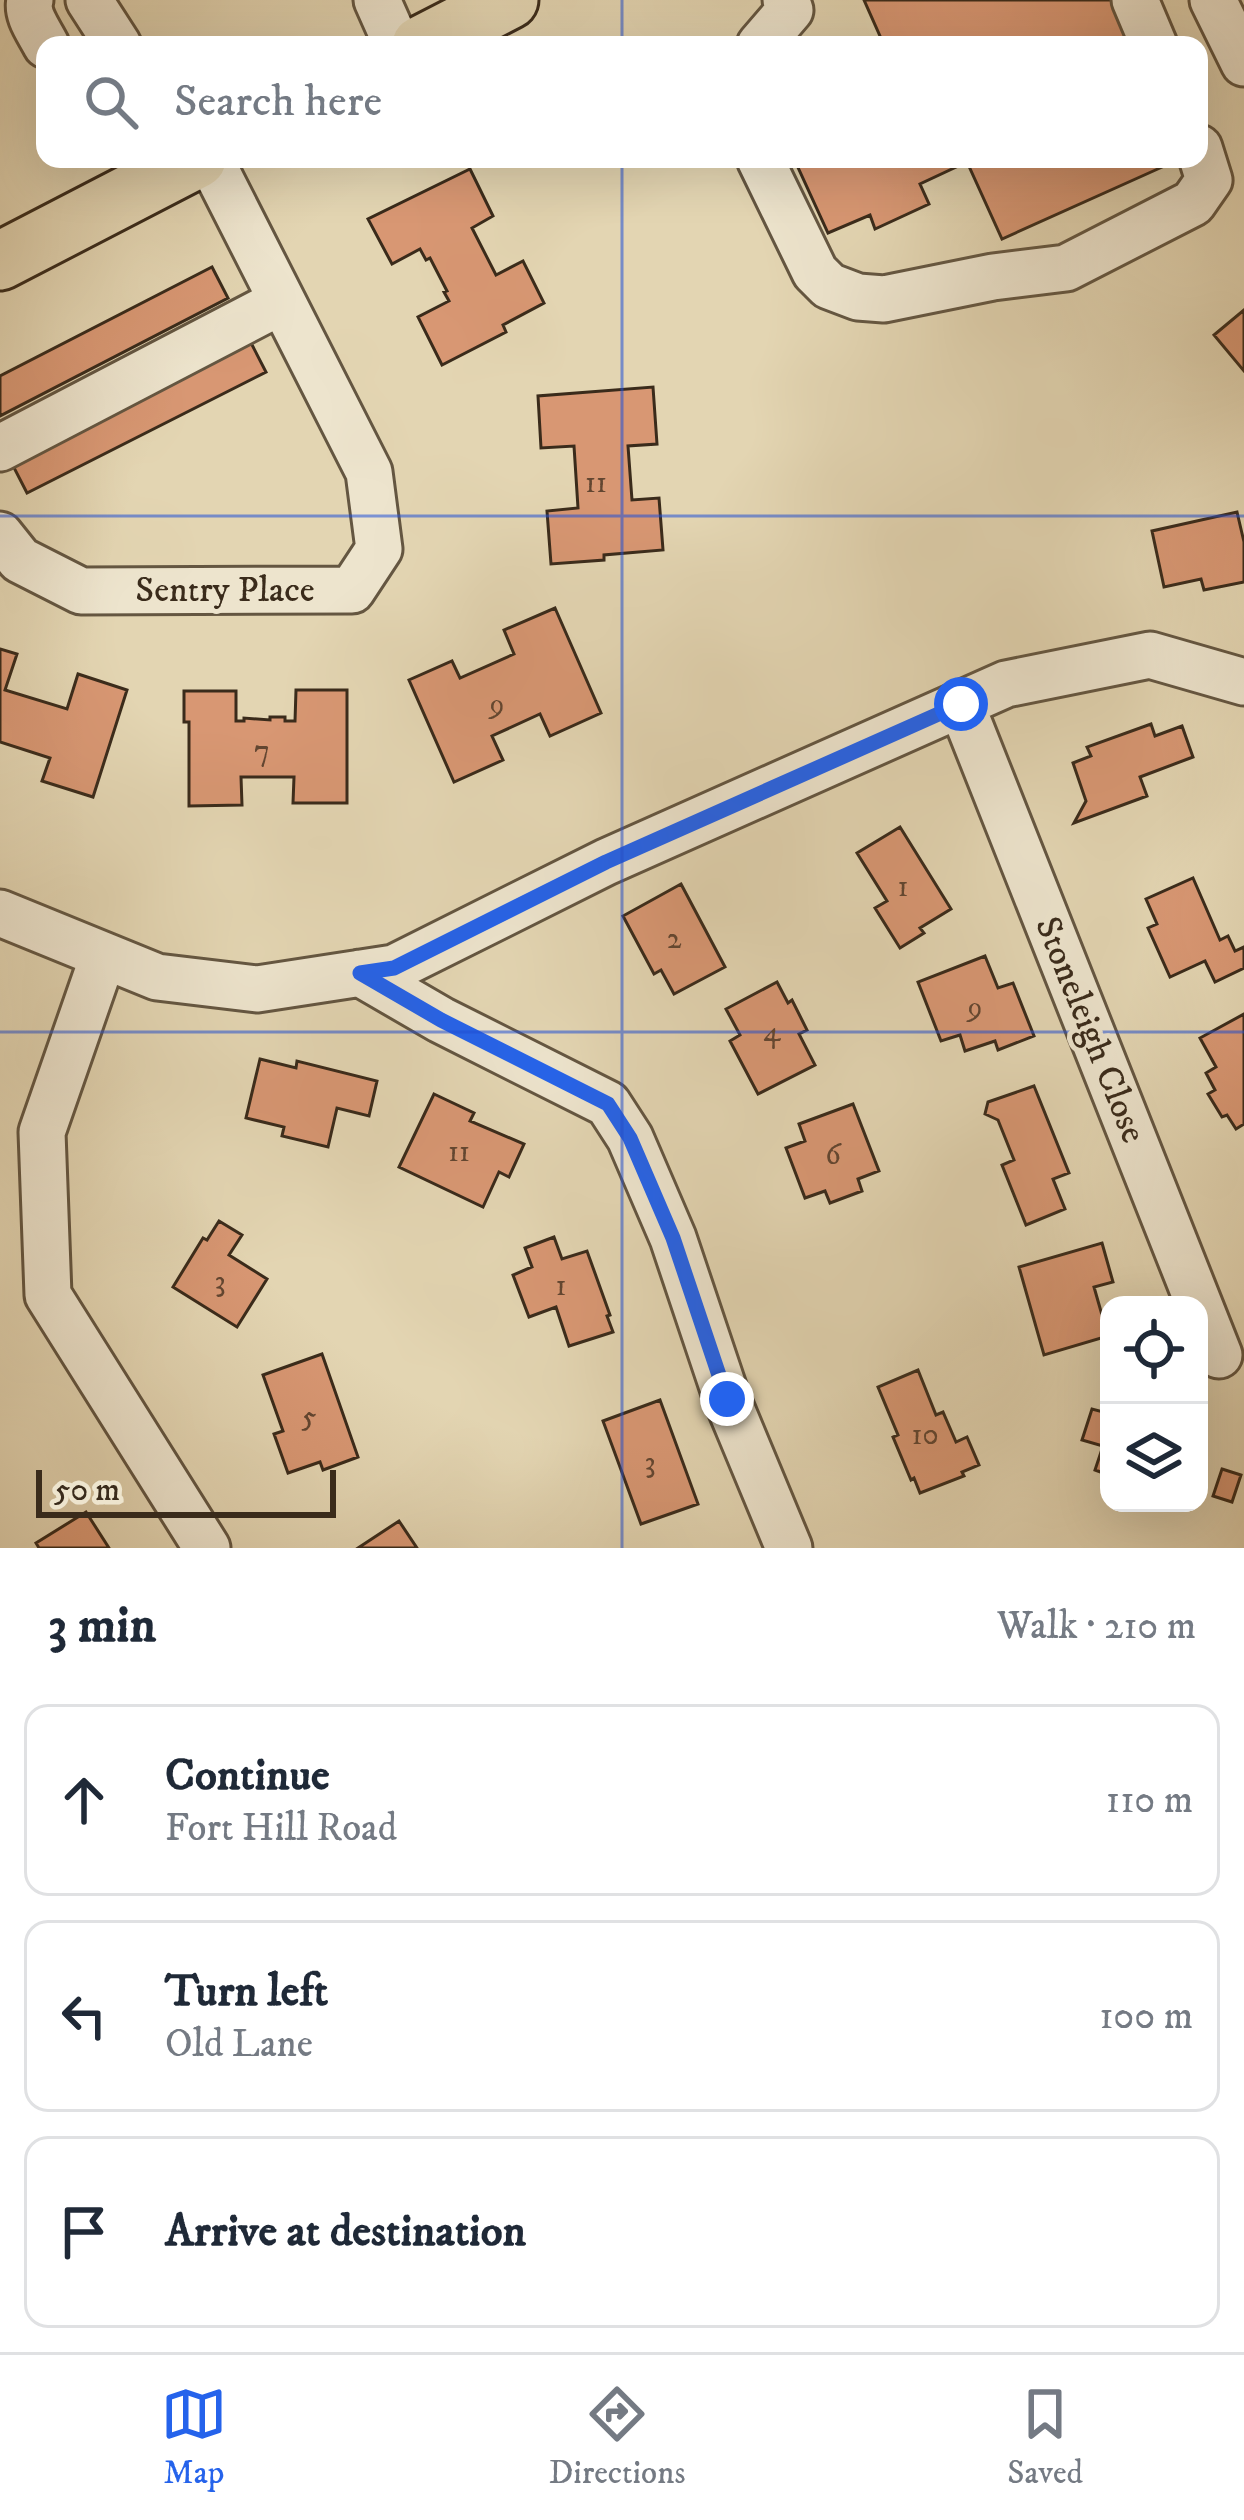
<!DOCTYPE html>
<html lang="en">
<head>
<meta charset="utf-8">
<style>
  :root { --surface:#fff; --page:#f6f6f7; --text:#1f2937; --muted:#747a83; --line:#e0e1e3; --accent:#2563eb }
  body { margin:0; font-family:"IM FELL DW Pica",serif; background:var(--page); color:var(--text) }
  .controls { position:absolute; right:36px; bottom:36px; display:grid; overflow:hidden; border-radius:24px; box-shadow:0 12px 48px #0002 }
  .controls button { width:108px; height:108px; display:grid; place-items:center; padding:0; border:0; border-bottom:3px solid var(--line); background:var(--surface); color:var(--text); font:60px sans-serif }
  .scale { position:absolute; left:36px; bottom:30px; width:300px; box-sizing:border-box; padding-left:12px; border:6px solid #3a2b1b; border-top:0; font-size:33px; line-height:42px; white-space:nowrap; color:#3a2b1b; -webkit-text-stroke:9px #ede4cd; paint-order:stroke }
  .stop { position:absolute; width:36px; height:36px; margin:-27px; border:9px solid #2563eb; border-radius:50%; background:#fff }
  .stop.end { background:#2563eb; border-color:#fff; box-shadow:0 3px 12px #0008 }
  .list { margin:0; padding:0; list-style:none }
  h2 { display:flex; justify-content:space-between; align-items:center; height:156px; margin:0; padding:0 48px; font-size:51px }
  h2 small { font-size:39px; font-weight:400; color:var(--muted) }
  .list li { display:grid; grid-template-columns:78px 1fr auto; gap:36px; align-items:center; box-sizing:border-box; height:192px; margin:0 24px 24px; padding:0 24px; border:3px solid var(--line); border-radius:24px }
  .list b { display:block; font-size:45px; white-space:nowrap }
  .list p { margin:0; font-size:39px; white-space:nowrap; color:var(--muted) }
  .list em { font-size:39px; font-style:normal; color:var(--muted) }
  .icon { flex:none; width:66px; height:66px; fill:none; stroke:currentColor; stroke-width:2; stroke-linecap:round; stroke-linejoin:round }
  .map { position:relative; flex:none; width:1244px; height:1548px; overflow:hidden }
  .search { position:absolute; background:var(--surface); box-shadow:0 12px 48px #0002; left:36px; right:36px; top:36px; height:132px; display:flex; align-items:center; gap:30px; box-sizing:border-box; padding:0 42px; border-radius:24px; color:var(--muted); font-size:45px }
  .sheet { height:804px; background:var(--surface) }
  nav { display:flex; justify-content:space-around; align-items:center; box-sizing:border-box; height:168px; border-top:3px solid var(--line); background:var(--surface); font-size:33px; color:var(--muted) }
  nav a { display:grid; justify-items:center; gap:6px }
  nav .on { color:var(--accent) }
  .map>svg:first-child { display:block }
  .building { fill:#d89773; stroke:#3a2b1b; stroke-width:3 }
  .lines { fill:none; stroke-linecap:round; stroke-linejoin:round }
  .minor-casing { stroke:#645641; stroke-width:51 }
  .major-casing { stroke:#3a2b1b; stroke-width:63 }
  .minor { stroke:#ede4cd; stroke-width:45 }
  .major { stroke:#e3d5b2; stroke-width:57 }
  .route { stroke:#2563eb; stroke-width:15 }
  .grid { fill:none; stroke:#1d4ed8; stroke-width:3; stroke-opacity:0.55 }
  .labels { text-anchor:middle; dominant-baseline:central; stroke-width:10; stroke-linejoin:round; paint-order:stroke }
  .number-label { font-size:30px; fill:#624631 }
  .street-label { font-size:36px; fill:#3a2b1b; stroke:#ede4cd }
</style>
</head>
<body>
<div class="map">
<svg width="1244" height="1548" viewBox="0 0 1244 1548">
  <rect width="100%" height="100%" fill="#e3d5b2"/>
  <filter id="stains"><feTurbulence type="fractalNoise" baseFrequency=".00167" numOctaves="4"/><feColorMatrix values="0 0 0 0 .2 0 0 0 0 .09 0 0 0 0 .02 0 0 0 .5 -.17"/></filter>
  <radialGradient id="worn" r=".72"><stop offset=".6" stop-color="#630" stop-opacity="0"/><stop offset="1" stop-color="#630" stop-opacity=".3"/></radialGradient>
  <!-- building -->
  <path class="building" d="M 864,0 L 1115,0 L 1135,45 L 884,45 Z
    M 806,159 L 1180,159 L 1002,239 L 967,162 L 920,184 L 929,204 L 875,229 L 870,215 L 828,233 L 796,163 Z
    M 470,169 L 493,216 L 472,228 L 496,275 L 523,261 L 544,303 L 503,325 L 506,332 L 442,365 L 418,317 L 449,301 L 444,292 L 447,291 L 430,258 L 426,260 L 420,249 L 392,264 L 368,219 Z
    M 212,267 L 228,298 L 0,416 L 0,376 Z
    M 1244,310 L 1244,371 L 1214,335 Z
    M 248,337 L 266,372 L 27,493 L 9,458 Z
    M 653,387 L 657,444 L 628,446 L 632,500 L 659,498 L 663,550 L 604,555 L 604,560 L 551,564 L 547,511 L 578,508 L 574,446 L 541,448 L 538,396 Z
    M 1237,512 L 1244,542 L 1244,582 L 1204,590 L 1201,579 L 1164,587 L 1152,531 Z
    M 555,608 L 601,713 L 550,736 L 540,714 L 492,736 L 503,760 L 454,782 L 409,680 L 452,661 L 460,678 L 514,654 L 504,630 Z
    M 0,649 L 17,654 L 5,690 L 67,709 L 78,674 L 127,690 L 93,797 L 42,781 L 50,758 L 0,742 Z
    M 296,690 L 347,690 L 347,803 L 293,803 L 294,777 L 241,777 L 242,805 L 189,806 L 189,722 L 184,722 L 184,691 L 236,691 L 236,721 L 244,721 L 244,718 L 270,720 L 270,717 L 285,717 L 285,721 L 295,721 Z
    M 1151,724 L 1155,736 L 1182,726 L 1193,757 L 1140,777 L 1147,796 L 1074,823 L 1086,801 L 1073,763 L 1091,756 L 1087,747 Z
    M 900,827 L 951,909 L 920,928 L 924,933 L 900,948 L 875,908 L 887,901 L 857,853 Z
    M 1193,878 L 1220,940 L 1228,936 L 1235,951 L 1244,947 L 1244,968 L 1215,982 L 1205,961 L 1170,977 L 1148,928 L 1157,924 L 1146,899 Z
    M 681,884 L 725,967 L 674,994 L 661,970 L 654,974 L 623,916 Z
    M 985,956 L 998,988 L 1013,983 L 1034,1036 L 998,1050 L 995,1041 L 965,1051 L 960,1035 L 941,1041 L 918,982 Z
    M 777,982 L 788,1003 L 792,1000 L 807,1030 L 799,1034 L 815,1065 L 758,1094 L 730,1041 L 740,1035 L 726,1009 Z
    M 1244,1014 L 1244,1124 L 1236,1129 L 1227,1115 L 1222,1117 L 1208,1094 L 1215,1090 L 1206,1073 L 1216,1067 L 1200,1038 Z
    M 260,1059 L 296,1068 L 297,1061 L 377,1081 L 369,1116 L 337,1108 L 328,1147 L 282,1136 L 284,1127 L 246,1118 Z
    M 1034,1086 L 1069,1173 L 1053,1179 L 1065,1209 L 1026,1225 L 1002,1165 L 1014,1160 L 998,1120 L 985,1114 L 988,1102 Z
    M 434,1094 L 474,1113 L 470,1121 L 524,1144 L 509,1177 L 499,1172 L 483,1207 L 399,1167 Z
    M 853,1104 L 879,1171 L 858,1179 L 862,1191 L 830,1203 L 825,1191 L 805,1198 L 786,1148 L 805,1141 L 799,1124 Z
    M 219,1221 L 242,1235 L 229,1255 L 267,1279 L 237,1327 L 173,1287 L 203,1238 L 207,1240 Z
    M 554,1237 L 562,1259 L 587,1251 L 610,1315 L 607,1316 L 613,1332 L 569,1346 L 556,1307 L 529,1317 L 513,1275 L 532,1267 L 525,1248 Z
    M 1102,1243 L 1113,1282 L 1094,1287 L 1108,1336 L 1044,1355 L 1019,1267 Z
    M 322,1354 L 358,1457 L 323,1470 L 320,1462 L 288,1473 L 274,1434 L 283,1431 L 263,1375 Z
    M 918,1370 L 936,1415 L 943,1412 L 956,1442 L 967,1437 L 979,1465 L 962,1472 L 964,1476 L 920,1493 L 914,1478 L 911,1480 L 893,1437 L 898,1435 L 878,1387 Z
    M 660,1400 L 698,1504 L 641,1524 L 603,1421 Z
    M 1109,1407 L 1109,1475 L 1095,1470 L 1103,1446 L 1082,1440 L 1092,1409 L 1107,1413 Z
    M 1222,1469 L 1241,1475 L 1232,1502 L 1213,1496 Z
    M 86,1512 L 109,1548 L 39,1548 L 36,1543 Z
    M 399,1521 L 417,1548 L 358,1548 Z"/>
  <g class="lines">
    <!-- minor casing -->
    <g class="minor-casing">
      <path id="minor" d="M 30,0 C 26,15 39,31 46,45
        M 89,0 L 118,45
        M 377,0 L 397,45
        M 1135,0 L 1154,45
        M 1213,0 L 1244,63
        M 760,45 L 790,10 L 786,0
        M 760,159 L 815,272 L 829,286 L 858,297 L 884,299 L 993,277 L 1066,268 L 1193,203 L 1209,180 L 1199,148
        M 0,448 L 282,301
        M 0,535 L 20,560 L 81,591 L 352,590 L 379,549 L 369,472 L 210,159
        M 961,704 L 1219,1355
        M 0,913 L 157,977 L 257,989 L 394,968 L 606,862 L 1006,684 L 1150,655 L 1244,682
        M 103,957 L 42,1132 L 48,1295 L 207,1548
        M 360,973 L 441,1020 L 608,1104 L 630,1138 L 673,1238 L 727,1399 L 789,1548"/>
    </g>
    <!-- major casing -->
    <g class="major-casing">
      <path id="major" d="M 421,45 L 509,0
        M 0,261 L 197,159"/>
    </g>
    <!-- minor -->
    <use href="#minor" class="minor"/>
    <!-- major -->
    <use href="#major" class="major"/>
  </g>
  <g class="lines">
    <!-- route -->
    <path class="route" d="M 727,1399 L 673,1238 L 630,1138 L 608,1104 L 441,1020 L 360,973 L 394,968 L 606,862 L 961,704"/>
  </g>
  <!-- grid -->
  <path class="grid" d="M 622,0 L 622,45M 622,159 L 622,1548M 0,516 L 1244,516M 0,1032 L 1244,1032"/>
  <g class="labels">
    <!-- number labels -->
    <g class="number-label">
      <text x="596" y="483">11</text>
      <text x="497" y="704">9</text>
      <text x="262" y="751">7</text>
      <text x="903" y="887">1</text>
      <text x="674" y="939">2</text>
      <text x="975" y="1007">9</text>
      <text x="772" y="1032">4</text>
      <text x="459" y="1152">11</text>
      <text x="833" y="1155">6</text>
      <text x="220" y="1282">3</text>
      <text x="561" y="1286">1</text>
      <text x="309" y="1417">5</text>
      <text x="925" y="1435">10</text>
      <text x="650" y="1463">3</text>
    </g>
    <!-- street labels -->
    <g class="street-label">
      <text x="225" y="590">Sentry Place</text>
      <text transform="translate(1090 1030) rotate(68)">Stoneleigh Close</text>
    </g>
  </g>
  <rect width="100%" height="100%" filter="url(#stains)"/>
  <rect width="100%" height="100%" fill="url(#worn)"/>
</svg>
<div class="controls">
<button><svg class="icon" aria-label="locate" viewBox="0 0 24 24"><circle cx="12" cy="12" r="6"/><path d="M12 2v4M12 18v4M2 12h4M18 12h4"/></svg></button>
<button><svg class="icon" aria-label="layers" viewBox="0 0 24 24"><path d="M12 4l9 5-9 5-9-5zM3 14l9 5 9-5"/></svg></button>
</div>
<div class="scale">50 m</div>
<div class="stop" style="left:961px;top:704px"></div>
<div class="stop end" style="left:727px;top:1399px"></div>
<div class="search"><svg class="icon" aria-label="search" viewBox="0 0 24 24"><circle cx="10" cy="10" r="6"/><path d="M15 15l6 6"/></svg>Search here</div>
</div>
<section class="sheet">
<h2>3 min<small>Walk · 210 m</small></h2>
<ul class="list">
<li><svg class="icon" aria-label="ahead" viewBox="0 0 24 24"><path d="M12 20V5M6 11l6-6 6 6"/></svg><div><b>Continue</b><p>Fort Hill Road</p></div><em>110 m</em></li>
<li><svg class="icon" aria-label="left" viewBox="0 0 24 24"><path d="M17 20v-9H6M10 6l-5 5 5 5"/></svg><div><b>Turn left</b><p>Old Lane</p></div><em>100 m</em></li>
<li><svg class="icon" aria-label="arrive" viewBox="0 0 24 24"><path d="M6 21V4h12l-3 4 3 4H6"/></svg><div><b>Arrive at destination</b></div></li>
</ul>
</section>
<nav>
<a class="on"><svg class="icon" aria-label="map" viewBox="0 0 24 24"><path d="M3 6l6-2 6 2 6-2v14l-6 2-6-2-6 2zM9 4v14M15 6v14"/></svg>Map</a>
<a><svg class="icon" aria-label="directions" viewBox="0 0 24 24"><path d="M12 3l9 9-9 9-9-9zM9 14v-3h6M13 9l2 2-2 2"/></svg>Directions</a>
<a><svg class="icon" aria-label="saved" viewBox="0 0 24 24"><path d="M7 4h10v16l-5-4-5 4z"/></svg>Saved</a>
</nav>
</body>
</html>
